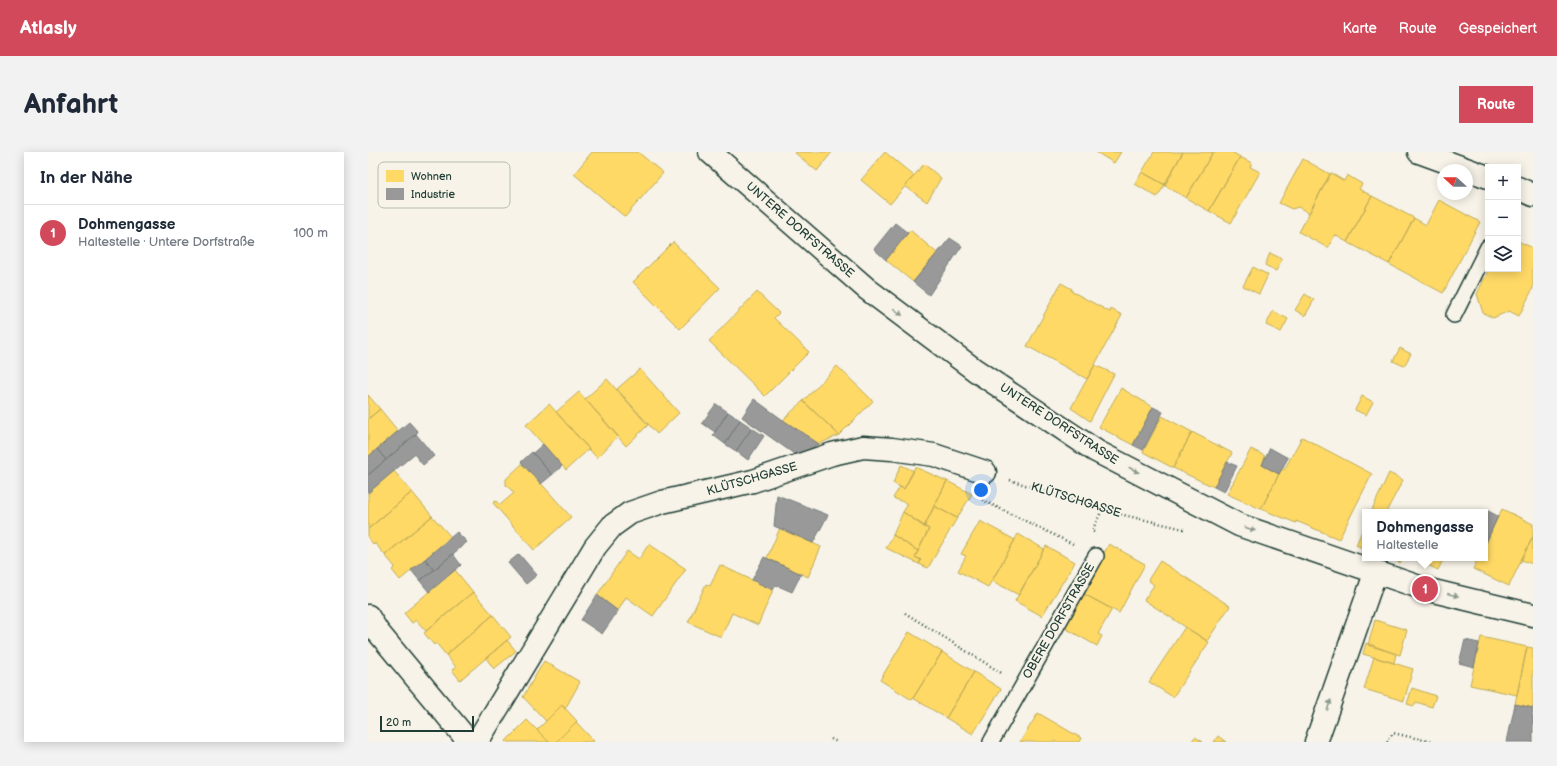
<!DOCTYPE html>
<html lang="de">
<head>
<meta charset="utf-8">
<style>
  :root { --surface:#fff; --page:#f2f2f3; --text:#1f2937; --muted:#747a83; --line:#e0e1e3; --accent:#d1495b }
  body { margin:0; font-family:"Balsamiq Sans",sans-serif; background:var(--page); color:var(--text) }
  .controls { position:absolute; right:12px; top:12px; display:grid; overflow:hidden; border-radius:0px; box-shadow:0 2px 10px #0003 }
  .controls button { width:36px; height:36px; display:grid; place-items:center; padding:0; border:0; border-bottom:1px solid var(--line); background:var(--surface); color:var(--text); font:20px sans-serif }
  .compass { position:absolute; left:1069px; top:12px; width:36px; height:36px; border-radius:50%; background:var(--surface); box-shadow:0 2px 10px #0003; rotate:291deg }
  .scale { position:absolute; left:12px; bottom:10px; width:94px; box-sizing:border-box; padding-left:4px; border:2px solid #1f3d34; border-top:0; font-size:11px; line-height:14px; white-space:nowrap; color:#1f3d34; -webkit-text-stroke:3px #f7f3e8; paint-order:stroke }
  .you { position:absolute; left:613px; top:338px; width:14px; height:14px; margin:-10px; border:3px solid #fff; border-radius:50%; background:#1a73e8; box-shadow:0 0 0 6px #1a73e833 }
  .badge { display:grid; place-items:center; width:26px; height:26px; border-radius:50%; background:var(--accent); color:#fff; font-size:13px; font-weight:700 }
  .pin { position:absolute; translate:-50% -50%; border:2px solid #fff; box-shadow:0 1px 4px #0006 }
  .popup { position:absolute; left:994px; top:357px; width:126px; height:52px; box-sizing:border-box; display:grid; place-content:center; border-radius:0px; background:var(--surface); filter:drop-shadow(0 1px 3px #0005); font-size:13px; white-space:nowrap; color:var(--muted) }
  .popup b { font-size:15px; color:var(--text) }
  .popup::after { content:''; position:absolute; left:50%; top:100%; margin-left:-8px; border:8px solid transparent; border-top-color:var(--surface) }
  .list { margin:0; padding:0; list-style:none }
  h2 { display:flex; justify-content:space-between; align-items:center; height:52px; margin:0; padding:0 16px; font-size:17px }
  h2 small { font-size:13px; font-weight:400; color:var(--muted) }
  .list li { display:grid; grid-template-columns:26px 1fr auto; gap:12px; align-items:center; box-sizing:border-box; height:56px; padding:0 16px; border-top:1px solid var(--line) }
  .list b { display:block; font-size:15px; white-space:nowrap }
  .list p { margin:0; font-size:13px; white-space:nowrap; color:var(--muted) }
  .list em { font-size:13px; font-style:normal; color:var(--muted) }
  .icon { flex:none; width:22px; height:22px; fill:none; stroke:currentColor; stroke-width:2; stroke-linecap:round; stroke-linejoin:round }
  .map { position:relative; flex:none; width:1165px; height:590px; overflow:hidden; border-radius:0px }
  header { display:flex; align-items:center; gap:24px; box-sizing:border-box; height:56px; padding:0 20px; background:var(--accent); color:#fff }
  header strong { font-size:19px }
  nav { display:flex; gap:22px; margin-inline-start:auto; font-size:14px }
  .intro { display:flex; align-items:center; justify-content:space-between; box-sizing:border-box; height:96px; padding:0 24px }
  h1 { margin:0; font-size:28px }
  .button { padding:10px 18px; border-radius:0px; background:var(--accent); color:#fff; font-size:14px; font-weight:700 }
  main { display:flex; gap:24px; padding:0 24px }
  aside { flex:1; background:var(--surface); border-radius:0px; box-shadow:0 2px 10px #0003 }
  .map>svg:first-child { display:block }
  .homes { fill:#ffd966; stroke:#bcaa57 }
  .industry { fill:#999; stroke:#747d7b }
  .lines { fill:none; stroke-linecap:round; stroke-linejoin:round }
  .lane-casing { stroke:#1f3d34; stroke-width:18 }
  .street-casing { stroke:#1f3d34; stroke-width:25 }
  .path { stroke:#1f3d34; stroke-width:2.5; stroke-dasharray:1 3; stroke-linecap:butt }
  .lane { stroke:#f7f3e8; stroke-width:15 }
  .street { stroke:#f7f3e8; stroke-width:22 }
  .oneway { fill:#8b988e }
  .labels { text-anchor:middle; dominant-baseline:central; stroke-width:4; stroke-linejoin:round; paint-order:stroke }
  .street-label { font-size:12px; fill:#1f3d34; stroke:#f7f3e8 }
  .key { fill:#f7f3e8; stroke:#b6bcb2; stroke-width:1 }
  .key-label { font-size:11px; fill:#1f3d34 }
</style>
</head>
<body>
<header>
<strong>Atlasly</strong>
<nav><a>Karte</a><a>Route</a><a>Gespeichert</a></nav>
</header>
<div class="intro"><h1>Anfahrt</h1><a class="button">Route</a></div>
<main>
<aside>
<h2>In der Nähe<small></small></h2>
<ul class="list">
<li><span class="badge">1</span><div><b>Dohmengasse</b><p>Haltestelle · Untere Dorfstraße</p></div><em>100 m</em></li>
</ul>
</aside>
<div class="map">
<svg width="1165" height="590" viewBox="0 0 1165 590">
  <rect width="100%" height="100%" fill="#f7f3e8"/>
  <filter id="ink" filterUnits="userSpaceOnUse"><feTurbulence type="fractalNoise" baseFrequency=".025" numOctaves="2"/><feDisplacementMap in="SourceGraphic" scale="8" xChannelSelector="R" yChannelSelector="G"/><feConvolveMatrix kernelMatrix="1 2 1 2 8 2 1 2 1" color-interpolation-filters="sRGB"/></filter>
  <g filter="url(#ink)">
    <!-- homes -->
    <path class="homes" d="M 224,0 L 270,0 L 295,21 L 257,65 L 206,22 Z
      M 426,0 L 464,0 L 449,19 Z
      M 517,0 L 546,24 L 522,52 L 493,28 Z
      M 728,0 L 753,0 L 746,11 Z
      M 786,0 L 815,0 L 797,33 L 774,20 Z
      M 815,0 L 845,0 L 818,46 L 796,33 Z
      M 845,0 L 864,0 L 872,5 L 841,59 L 818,46 Z
      M 872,5 L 884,11 L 882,15 L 892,20 L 863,71 L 841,59 Z
      M 935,7 L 962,22 L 941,61 L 930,55 L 924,57 L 911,51 Z
      M 556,12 L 573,26 L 559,50 L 537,34 Z
      M 774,20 L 797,33 L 789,45 L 767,32 Z
      M 963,21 L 976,29 L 979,23 L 994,32 L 991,37 L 1004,44 L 979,90 L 967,83 L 960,96 L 931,80 Z
      M 1004,44 L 1046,66 L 1021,112 L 979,90 Z
      M 1071,48 L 1112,70 L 1075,141 L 1021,112 L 1046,66 L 1058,73 Z
      M 542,78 L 569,101 L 545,130 L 518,108 Z
      M 1150,89 L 1165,96 L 1165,136 L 1151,164 L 1141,159 L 1125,166 L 1115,161 L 1109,142 L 1121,117 L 1150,117 Z
      M 305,90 L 352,136 L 312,177 L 265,130 Z
      M 902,101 L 914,107 L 908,119 L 897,113 Z
      M 885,115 L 900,123 L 891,142 L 875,134 Z
      M 693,131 L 704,137 L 703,139 L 742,160 L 743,157 L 754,163 L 719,227 L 659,194 Z
      M 389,140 L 411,161 L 406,166 L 441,200 L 397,244 L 341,189 Z
      M 937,142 L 946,148 L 937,164 L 927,158 Z
      M 905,159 L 920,167 L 913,180 L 898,173 Z
      M 1032,196 L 1043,202 L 1036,214 L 1025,209 Z
      M 727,213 L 746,222 L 722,269 L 703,256 Z
      M 469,214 L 505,249 L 471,283 L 435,249 Z
      M 272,217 L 311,261 L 289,282 L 249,237 Z
      M 239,227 L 280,273 L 258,294 L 217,247 Z
      M 753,236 L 785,255 L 765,293 L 731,275 Z
      M 211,240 L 250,284 L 229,306 L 188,260 Z
      M 0,243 L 12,257 L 0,267 Z
      M 994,244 L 1005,250 L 998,263 L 987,258 Z
      M 435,249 L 471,283 L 451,292 L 415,268 Z
      M 181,252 L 221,297 L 198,318 L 158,273 Z
      M 12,257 L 30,279 L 0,305 L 0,267 Z
      M 794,264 L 824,280 L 805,316 L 775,300 Z
      M 824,280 L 864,301 L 846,335 L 805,316 Z
      M 934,285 L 1004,322 L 971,387 L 928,369 L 928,371 L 893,357 L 911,322 L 914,317 L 916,318 Z
      M 883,297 L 897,304 L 894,313 L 911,322 L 893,357 L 859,342 Z
      M 154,312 L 161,320 L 162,319 L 203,365 L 166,398 L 125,351 L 128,349 L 132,353 L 146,341 L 138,333 L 138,327 Z
      M 533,313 L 546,319 L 536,337 L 525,331 Z
      M 547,315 L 579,329 L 556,375 L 535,360 L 540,352 L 525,346 L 532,335 L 536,337 Z
      M 26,319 L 44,340 L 0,377 L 0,341 Z
      M 1021,321 L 1035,328 L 1018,360 L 1003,360 Z
      M 579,329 L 604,342 L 589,366 L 566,354 Z
      M 44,340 L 64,364 L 17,403 L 7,391 L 6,393 L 0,386 L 0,377 Z
      M 566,354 L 589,366 L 560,416 L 551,412 L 553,408 L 547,405 L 561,377 L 556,375 Z
      M 1134,357 L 1165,372 L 1165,384 L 1141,434 L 1105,417 L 1110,406 L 1117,406 L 1117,392 Z
      M 535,360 L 561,377 L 550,399 L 525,383 Z
      M 64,364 L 83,385 L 32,428 L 24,418 L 27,415 L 17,403 Z
      M 612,369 L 647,388 L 620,435 L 590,419 L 598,404 L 593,402 Z
      M 997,372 L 997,397 L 988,393 Z
      M 412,376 L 453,395 L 440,425 L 399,406 Z
      M 650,382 L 676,397 L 651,443 L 624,429 Z
      M 525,383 L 550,399 L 547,405 L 553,408 L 551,412 L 518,396 Z
      M 1165,385 L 1165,412 L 1153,408 Z
      M 281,392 L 318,417 L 285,464 L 258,445 L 250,459 L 229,443 L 259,399 L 271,407 Z
      M 741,392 L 777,412 L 751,461 L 714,441 Z
      M 678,394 L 707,410 L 674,464 L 647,449 Z
      M 1020,406 L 1034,406 L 1032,411 Z
      M 1045,406 L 1076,406 L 1070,418 Z
      M 792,409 L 862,454 L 839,489 L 776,448 L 786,433 L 780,428 Z
      M 352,413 L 405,438 L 390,473 L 364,461 L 353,485 L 320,470 L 338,432 L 342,434 Z
      M 87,418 L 105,440 L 58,479 L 48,468 L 44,471 L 36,461 Z
      M 105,440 L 125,463 L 78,503 L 68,491 L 66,493 L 56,481 Z
      M 714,441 L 744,457 L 730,482 L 734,484 L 729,494 L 695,475 Z
      M 125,463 L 143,485 L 92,528 L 84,518 L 88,515 L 78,503 Z
      M 1007,468 L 1039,478 L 1032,503 L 1000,493 Z
      M 817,475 L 841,490 L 805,545 L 781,530 Z
      M 541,480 L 574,500 L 544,548 L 512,528 Z
      M 1113,485 L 1159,495 L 1149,543 L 1102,533 Z
      M 139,488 L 148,499 L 126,517 L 118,506 Z
      M 998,491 L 1028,502 L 1026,511 L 995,502 Z
      M 1159,495 L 1165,496 L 1165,556 L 1147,552 Z
      M 574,500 L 606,520 L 578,566 L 545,546 Z
      M 1006,505 L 1045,517 L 1036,549 L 996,537 Z
      M 176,509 L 212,530 L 197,557 L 194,553 L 178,569 L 155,545 Z
      M 606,520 L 633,537 L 605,582 L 578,566 Z
      M 1044,536 L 1068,544 L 1064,555 L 1048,550 L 1046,554 L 1039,552 Z
      M 194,553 L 209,569 L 188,590 L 181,590 L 169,578 Z
      M 670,561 L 713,586 L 711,590 L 652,590 Z
      M 159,568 L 181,590 L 139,590 L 138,589 Z
      M 208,570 L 226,589 L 225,590 L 188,590 Z
      M 850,584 L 858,590 L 846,590 Z
      M 827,585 L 835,590 L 823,590 Z"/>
    <!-- industry -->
    <path class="industry" d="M 527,71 L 540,81 L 518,108 L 506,97 Z
      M 582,86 L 594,94 L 561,143 L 545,130 Z
      M 386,247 L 415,268 L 451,292 L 429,304 L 374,265 Z
      M 348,252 L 360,260 L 347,280 L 334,271 Z
      M 785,255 L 795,260 L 775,298 L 765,293 Z
      M 360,260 L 372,268 L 357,292 L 345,283 Z
      M 372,268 L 384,276 L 368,299 L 357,292 Z
      M 41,270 L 50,280 L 18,308 L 9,297 Z
      M 384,276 L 396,284 L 380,308 L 368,299 Z
      M 48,282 L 66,304 L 55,313 L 46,302 L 0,341 L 0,323 Z
      M 175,292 L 194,314 L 184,323 L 165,301 Z
      M 902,296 L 920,306 L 911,322 L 894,313 Z
      M 9,297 L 18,308 L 0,323 L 0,305 Z
      M 164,300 L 184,323 L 173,332 L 153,310 Z
      M 859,310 L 869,314 L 856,340 L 846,335 Z
      M 409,343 L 460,363 L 445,391 L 406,374 Z
      M 1118,358 L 1130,364 L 1118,391 L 1117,360 Z
      M 89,380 L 99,390 L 66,418 L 57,407 Z
      M 85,402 L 93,413 L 61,440 L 52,429 Z
      M 151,402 L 169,423 L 158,432 L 140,411 Z
      M 396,405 L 433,422 L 424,440 L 408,433 L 405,438 L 384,428 Z
      M 57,407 L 66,418 L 52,429 L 43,418 Z
      M 229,443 L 250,459 L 234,482 L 213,468 Z
      M 1097,488 L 1111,491 L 1106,515 L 1091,511 Z
      M 1147,552 L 1165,556 L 1164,563 L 1165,564 L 1165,590 L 1139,590 Z"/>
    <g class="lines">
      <!-- lane casing -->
      <g class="lane-casing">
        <path id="lane" d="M 1086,163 L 1120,95
          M 623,590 L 728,404"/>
      </g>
      <!-- street casing -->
      <g class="street-casing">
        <path id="street" d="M 342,0 L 499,137 L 607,218 L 728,299 L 871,373 L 1057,437 L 1165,463
          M 1051,0 L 1120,25
          M 1150,36 L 1165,43
          M 0,464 L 10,480 L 101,590
          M 109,590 L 227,395 L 244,374 L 262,361 L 294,350 L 385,329 L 464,302 L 495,295 L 524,297 L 566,303 L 617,320
          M 948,590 L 1008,419"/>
      </g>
      <!-- path -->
      <path class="path" d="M 642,328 L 734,358 L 816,377
        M 614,348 L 707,393
        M 726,380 L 724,379 L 734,358
        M 537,461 L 635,522
        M 463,587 L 469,590
        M 1019,590 L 1025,581 L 1064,590"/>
      <!-- lane -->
      <use href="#lane" class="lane"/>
      <!-- street -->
      <use href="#street" class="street"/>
    </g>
    <!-- one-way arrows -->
    <defs><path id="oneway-solid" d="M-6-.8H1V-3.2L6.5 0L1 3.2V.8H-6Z"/></defs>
    <g class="oneway">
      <use href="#oneway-solid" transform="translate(530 160) rotate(37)"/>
      <use href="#oneway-solid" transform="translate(766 318) rotate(27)"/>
      <use href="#oneway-solid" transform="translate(882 377) rotate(19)"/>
      <use href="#oneway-solid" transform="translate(1085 443) rotate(14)"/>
      <use href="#oneway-solid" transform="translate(961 553) rotate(-71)"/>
    </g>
  </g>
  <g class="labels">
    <!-- street labels -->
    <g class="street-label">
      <text transform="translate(432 78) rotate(41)">UNTERE DORFSTRASSE</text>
      <text transform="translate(691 272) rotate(33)">UNTERE DORFSTRASSE</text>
      <text transform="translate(384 327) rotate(-16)">KLÜTSCHGASSE</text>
      <text transform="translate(708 348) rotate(17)">KLÜTSCHGASSE</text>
      <text transform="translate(691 469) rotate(-60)">OBERE DORFSTRASSE</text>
    </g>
  </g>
  <!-- legend -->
  <rect x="10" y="10" width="132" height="46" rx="6" class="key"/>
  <rect x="18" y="18" width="18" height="12" fill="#ffd966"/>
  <rect x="18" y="36" width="18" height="12" fill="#999"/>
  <g class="key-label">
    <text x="43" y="28">Wohnen</text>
    <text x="43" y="46">Industrie</text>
  </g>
</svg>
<div class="controls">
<button>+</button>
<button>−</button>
<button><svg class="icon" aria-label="layers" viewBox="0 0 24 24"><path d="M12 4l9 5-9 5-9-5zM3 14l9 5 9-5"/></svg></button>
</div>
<svg class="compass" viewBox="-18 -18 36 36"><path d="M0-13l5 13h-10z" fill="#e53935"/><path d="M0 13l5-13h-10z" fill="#747a83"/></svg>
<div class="scale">20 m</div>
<div class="you"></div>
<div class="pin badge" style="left:1057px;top:437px">1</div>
<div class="popup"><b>Dohmengasse</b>Haltestelle</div>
</div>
</main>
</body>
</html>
